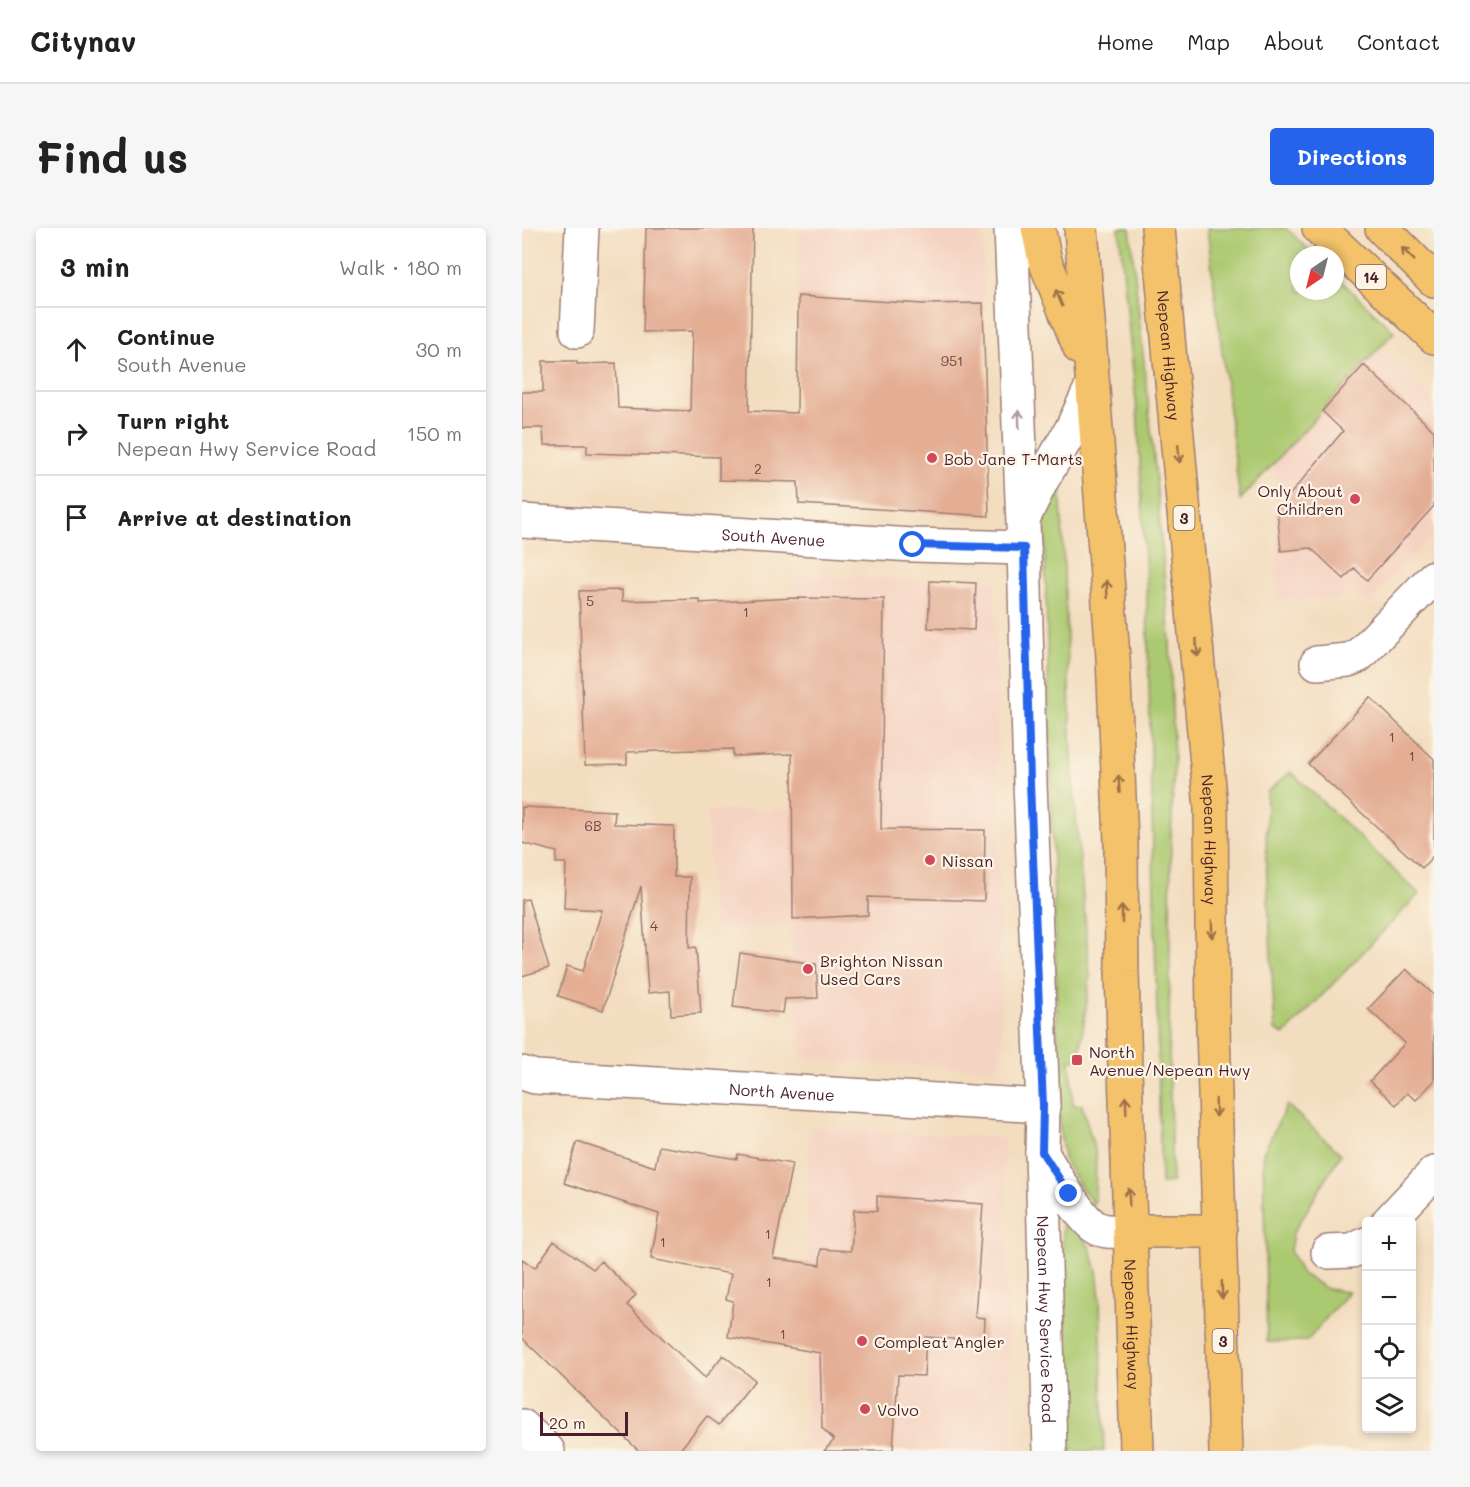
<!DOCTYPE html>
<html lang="en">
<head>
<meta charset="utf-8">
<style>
  :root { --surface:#fff; --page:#f6f6f6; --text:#222; --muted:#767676; --line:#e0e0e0; --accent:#2563eb }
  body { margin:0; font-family:Mali,sans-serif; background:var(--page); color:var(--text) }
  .controls { position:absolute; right:18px; bottom:18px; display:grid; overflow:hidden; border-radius:6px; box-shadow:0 3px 9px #0003 }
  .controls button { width:54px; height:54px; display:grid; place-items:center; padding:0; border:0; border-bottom:2px solid var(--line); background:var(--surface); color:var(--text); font:30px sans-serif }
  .compass { position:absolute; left:768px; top:18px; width:54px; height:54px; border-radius:50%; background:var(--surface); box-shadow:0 3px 9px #0003; rotate:215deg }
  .scale { position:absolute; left:18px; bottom:15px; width:88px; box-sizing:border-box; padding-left:6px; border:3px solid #4a1f2b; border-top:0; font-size:16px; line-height:21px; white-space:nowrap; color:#4a1f2b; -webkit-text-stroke:4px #fcf5e5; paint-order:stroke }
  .stop { position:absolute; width:18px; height:18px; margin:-14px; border:4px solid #2563eb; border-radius:50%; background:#fff }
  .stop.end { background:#2563eb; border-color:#fff; box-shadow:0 2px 6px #0008 }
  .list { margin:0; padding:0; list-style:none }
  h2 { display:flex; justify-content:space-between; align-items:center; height:78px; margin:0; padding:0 24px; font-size:26px }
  h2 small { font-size:20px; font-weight:400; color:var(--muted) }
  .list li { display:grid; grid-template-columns:39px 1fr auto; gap:18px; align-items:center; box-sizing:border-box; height:84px; padding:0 24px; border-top:2px solid var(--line) }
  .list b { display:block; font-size:22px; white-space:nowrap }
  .list p { margin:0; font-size:20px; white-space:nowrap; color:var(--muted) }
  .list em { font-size:20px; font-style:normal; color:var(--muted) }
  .icon { flex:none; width:33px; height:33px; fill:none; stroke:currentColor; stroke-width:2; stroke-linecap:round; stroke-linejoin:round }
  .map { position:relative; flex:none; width:912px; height:1223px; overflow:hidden; border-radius:6px }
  header { display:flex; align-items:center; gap:36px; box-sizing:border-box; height:84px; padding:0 30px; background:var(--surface); border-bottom:2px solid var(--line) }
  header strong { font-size:28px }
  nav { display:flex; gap:33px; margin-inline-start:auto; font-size:21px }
  .intro { display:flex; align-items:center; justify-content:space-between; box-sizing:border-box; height:144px; padding:0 36px }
  h1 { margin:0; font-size:42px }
  .button { padding:15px 27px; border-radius:6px; background:var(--accent); color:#fff; font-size:21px; font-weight:700 }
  main { display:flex; gap:36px; padding:0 36px }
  aside { flex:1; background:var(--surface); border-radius:6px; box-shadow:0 3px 9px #0003 }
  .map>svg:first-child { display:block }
  .built { fill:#f5d3c2 }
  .green { fill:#abc970; stroke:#7a744e; stroke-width:1.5 }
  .building { fill:#e4ae94 }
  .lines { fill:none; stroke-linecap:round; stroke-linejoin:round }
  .minor-casing { stroke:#9e7e75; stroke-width:36 }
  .major-casing { stroke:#9e7e75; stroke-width:36 }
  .highway-casing { stroke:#9e7e75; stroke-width:36 }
  .minor { stroke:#fff; stroke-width:33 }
  .major { stroke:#f3c26a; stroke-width:33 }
  .highway { stroke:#f3c26a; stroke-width:33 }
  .oneway { stroke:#9e704a }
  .oneway2 { stroke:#ae9aa0 }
  .route { stroke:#2563eb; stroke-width:8 }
  .poi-dot { fill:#d1495b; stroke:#fcf5e5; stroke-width:2 }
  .labels { text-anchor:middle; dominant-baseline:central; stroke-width:4.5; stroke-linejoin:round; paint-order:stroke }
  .number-label { font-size:14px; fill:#704345 }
  .shield { fill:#fcf5e5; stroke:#7f5f63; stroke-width:1.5 }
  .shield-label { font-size:15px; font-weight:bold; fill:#4a1f2b }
  .street-label { font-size:16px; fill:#4a1f2b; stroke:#fcf5e5 }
  .poi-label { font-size:16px; fill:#4a1f2b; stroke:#fcf5e5; text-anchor:start }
</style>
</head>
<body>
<header>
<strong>Citynav</strong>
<nav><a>Home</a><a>Map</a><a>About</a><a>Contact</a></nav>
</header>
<div class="intro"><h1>Find us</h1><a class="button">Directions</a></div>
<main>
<aside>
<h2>3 min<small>Walk · 180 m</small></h2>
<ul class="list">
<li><svg class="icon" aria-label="ahead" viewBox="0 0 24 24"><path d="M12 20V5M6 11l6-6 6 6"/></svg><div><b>Continue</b><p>South Avenue</p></div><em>30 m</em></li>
<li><svg class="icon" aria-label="right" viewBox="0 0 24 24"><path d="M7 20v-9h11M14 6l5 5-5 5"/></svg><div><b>Turn right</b><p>Nepean Hwy Service Road</p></div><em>150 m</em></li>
<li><svg class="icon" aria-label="arrive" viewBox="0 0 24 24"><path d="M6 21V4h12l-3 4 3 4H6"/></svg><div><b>Arrive at destination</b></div></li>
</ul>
</aside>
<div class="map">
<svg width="912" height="1223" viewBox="0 0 912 1223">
  <rect width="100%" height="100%" fill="#fcf5e5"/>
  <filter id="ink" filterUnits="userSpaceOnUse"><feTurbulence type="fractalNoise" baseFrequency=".0167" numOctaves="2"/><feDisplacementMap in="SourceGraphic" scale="12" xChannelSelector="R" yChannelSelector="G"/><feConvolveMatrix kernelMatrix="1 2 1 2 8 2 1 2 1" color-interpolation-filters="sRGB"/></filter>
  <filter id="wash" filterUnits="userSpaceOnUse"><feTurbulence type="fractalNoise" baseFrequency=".008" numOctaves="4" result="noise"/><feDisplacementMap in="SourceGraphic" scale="24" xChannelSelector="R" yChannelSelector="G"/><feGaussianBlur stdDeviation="1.35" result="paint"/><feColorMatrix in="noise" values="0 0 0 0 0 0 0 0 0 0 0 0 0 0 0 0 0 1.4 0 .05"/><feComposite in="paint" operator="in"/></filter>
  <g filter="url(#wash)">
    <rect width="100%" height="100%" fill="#f3ddbf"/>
    <!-- built -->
    <path class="built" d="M 278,0 L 461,0 L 467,288 L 277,276 L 275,104 Z
      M 857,121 L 912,174 L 912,306 L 844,377 L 826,360 L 816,371 L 757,371 L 752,236 Z
      M 273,347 L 473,354 L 480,834 L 469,842 L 279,830 L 268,699 L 190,700 L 185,583 L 272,580 Z
      M 286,899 L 482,910 L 490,1223 L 272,1223 L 284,1210 Z"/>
    <!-- green -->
    <path class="green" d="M 597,0 L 608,0 L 634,250 L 648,415 L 652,536 L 649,610 L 647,817 L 650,954 L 639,956 L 625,372 L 616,194 Z
      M 685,0 L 764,0 L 792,27 L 777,27 L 777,63 L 813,63 L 813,47 L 872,104 L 718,272 Z
      M 538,247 L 551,553 L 568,749 L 557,831 L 548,832 L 551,877 L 560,877 L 574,926 L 573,972 L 571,976 L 543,935 L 538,905 L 522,289 L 530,263 Z
      M 769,544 L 897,666 L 762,807 L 753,802 L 744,631 L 745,564 Z
      M 765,877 L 819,926 L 771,1005 L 768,1023 L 780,1046 L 805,1061 L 826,1064 L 785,1113 L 745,1114 L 741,925 Z
      M 542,976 L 568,1020 L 575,1043 L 578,1070 L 582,1223 L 546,1223 L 540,979 Z"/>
    <g id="blocks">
      <!-- building -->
      <path class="building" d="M 124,0 L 231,0 L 227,183 L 275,185 L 276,68 L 401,76 L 461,75 L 467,288 L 277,276 L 276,254 L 197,252 L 197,229 L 65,225 L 65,217 L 22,217 L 21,200 L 0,200 L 0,164 L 21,164 L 21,133 L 55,133 L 55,136 L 94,135 L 96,180 L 168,183 L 170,103 L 121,104 Z
        M 842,137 L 912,203 L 912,278 L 845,352 L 832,340 L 822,351 L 789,320 L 759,323 L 755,282 L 821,203 L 800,183 Z
        M 408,353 L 454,355 L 452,402 L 406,400 Z
        M 100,362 L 100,373 L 178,371 L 178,375 L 271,370 L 362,371 L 359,601 L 463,602 L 462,673 L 346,669 L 346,687 L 271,691 L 270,526 L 211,528 L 211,521 L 105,524 L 105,536 L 63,537 L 57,363 Z
        M 848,469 L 912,531 L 912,627 L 900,640 L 786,536 Z
        M 0,579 L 93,583 L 92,596 L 152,598 L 152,649 L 168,649 L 167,720 L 174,719 L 179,785 L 149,787 L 148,763 L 126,765 L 119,658 L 81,782 L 36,768 L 45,738 L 61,743 L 80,682 L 42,680 L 44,635 L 34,635 L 35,624 L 0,615 Z
        M 6,671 L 27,740 L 0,748 L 0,672 Z
        M 218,725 L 294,736 L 296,770 L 263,771 L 261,785 L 211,779 Z
        M 884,741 L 912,767 L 912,853 L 894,872 L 885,865 L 874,877 L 848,853 L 883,815 L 846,781 Z
        M 55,914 L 133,939 L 137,918 L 215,931 L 216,926 L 270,936 L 251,1030 L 298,1037 L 299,1021 L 329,1023 L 332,982 L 355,983 L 355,968 L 461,976 L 453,1089 L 463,1090 L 462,1113 L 404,1109 L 402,1148 L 376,1147 L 371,1223 L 302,1223 L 312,1212 L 300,1200 L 298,1125 L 206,1109 L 211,1073 L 204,1071 L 209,1046 L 129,1031 L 137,986 L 42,955 Z
        M 32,1013 L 71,1041 L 79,1033 L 114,1067 L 105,1077 L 183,1150 L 201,1127 L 233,1152 L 197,1197 L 185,1188 L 157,1223 L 117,1223 L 0,1110 L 0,1031 L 13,1040 Z"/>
    </g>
  </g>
  <g filter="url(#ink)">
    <use href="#blocks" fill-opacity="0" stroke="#9e7e75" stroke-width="1.5"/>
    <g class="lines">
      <!-- minor casing -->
      <g class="minor-casing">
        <g id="minor">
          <path id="s1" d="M 489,0 L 502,320 L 508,555 L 521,878 L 520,924 L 528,1223"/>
          <path d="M 55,103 L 60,0"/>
          <path d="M 503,287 L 519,254 L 549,202 L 570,158"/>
          <path id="s2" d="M 0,293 L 391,317 L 502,320"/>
          <path d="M 795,435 L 826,432 L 836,428 L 912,349"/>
          <path id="s3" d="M 0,845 L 13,849 L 521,878"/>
          <path d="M 520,925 C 530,942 559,992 575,1000 C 584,1005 598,1003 608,1003"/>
          <path d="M 866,994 L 912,945"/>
          <path d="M 806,1024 L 830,1023 L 844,1016"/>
          <path d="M 0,1198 L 26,1223"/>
        </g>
      </g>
      <!-- major casing -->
      <g class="major-casing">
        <path id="major" d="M 797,0 L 912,109
          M 860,0 L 912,52"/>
      </g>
      <!-- highway casing -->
      <g class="highway-casing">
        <g id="highway">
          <path d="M 516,0 L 523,33 L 558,120"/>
          <path id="s4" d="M 559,0 L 591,429 L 599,614 L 600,744 L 615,1223"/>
          <path id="s5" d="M 636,0 L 689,580 L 691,800 L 704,1223"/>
          <path d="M 608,1003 L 698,1003"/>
        </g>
      </g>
      <!-- minor -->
      <use href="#minor" class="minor"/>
      <!-- major -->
      <use href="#major" class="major"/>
      <!-- highway -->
      <use href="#highway" class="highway"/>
    </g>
    <!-- one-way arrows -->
    <defs><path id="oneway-shaft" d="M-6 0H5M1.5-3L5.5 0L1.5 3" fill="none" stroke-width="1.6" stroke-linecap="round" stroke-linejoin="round" transform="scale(1.5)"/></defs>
    <g class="oneway">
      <use href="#oneway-shaft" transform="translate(886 26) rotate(-135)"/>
      <use href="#oneway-shaft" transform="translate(537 70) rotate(-112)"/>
      <use href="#oneway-shaft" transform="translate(657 226) rotate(85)"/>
      <use href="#oneway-shaft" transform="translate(585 361) rotate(-94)"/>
      <use href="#oneway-shaft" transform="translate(675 420) rotate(85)"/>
      <use href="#oneway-shaft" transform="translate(597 556) rotate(-93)"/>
      <use href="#oneway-shaft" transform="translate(600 686) rotate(-90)"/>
      <use href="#oneway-shaft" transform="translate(690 701) rotate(89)"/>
      <use href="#oneway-shaft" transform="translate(604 877) rotate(-92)"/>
      <use href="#oneway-shaft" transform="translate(694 880) rotate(88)"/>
      <use href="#oneway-shaft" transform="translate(607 969) rotate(-92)"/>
      <use href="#oneway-shaft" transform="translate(700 1062) rotate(89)"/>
    </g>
    <use class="oneway2" href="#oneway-shaft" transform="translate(497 191) rotate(-92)"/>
  </g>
  <g class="lines" filter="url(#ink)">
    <!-- route -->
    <path class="route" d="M 391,317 L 502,320 L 508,555 L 521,878 L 520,924 L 547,966"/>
  </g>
  <!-- markers -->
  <g class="poi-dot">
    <circle cx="410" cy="230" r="6"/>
    <circle cx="833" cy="271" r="6"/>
    <circle cx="408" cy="632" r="6"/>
    <circle cx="286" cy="741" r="6"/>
    <rect x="549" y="826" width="12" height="12" rx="3"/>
    <circle cx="340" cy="1113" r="6"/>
    <circle cx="343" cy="1181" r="6"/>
  </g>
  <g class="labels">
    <!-- number labels -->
    <g class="number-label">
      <text x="430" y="132">951</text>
      <text x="236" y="240">2</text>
      <text x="68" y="372">5</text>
      <text x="224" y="383">1</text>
      <text x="870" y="508">1</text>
      <text x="890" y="527">1</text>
      <text x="71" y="597">6B</text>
      <text x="132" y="697">4</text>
      <text x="246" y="1005">1</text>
      <text x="141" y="1013">1</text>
      <text x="247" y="1053">1</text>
      <text x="261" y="1105">1</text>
    </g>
    <!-- shield labels -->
    <g class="shield">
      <rect x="834" y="37" width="30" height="24" rx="4.5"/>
      <rect x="651.5" y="278" width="21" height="24" rx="4.5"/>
      <rect x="690.5" y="1101" width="21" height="24" rx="4.5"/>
    </g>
    <g class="shield-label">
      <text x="849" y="49">14</text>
      <text x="662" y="290">3</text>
      <text x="701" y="1113">3</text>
    </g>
    <!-- street labels -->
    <g class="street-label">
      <text stroke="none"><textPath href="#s5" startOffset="128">Nepean Highway</textPath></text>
      <text stroke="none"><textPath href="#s2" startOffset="252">South Avenue</textPath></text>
      <text stroke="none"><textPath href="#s5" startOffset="614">Nepean Highway</textPath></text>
      <text stroke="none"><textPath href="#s3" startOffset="261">North Avenue</textPath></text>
      <text stroke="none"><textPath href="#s1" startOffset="1092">Nepean Hwy Service Road</textPath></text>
      <text stroke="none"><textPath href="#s4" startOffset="1098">Nepean Highway</textPath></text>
    </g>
    <!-- poi labels -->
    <g class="poi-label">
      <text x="422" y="230">Bob Jane T-Marts</text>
      <text x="821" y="262" text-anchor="end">Only About<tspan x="821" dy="18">Children</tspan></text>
      <text x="420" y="632">Nissan</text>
      <text x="298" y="732">Brighton Nissan<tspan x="298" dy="18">Used Cars</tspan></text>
      <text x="567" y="823">North<tspan x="567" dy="18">Avenue/Nepean Hwy</tspan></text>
      <text x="352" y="1113">Compleat Angler</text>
      <text x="355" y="1181">Volvo</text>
    </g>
  </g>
</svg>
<div class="controls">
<button>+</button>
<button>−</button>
<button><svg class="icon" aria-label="locate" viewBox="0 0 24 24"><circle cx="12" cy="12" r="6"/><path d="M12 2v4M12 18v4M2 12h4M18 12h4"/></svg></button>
<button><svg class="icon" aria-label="layers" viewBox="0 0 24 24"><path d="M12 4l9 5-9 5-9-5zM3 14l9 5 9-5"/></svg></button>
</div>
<svg class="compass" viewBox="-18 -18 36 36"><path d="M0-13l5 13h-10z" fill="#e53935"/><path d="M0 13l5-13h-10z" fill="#767676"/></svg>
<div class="scale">20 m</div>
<div class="stop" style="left:391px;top:317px"></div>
<div class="stop end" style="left:547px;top:966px"></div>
</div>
</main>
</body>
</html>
